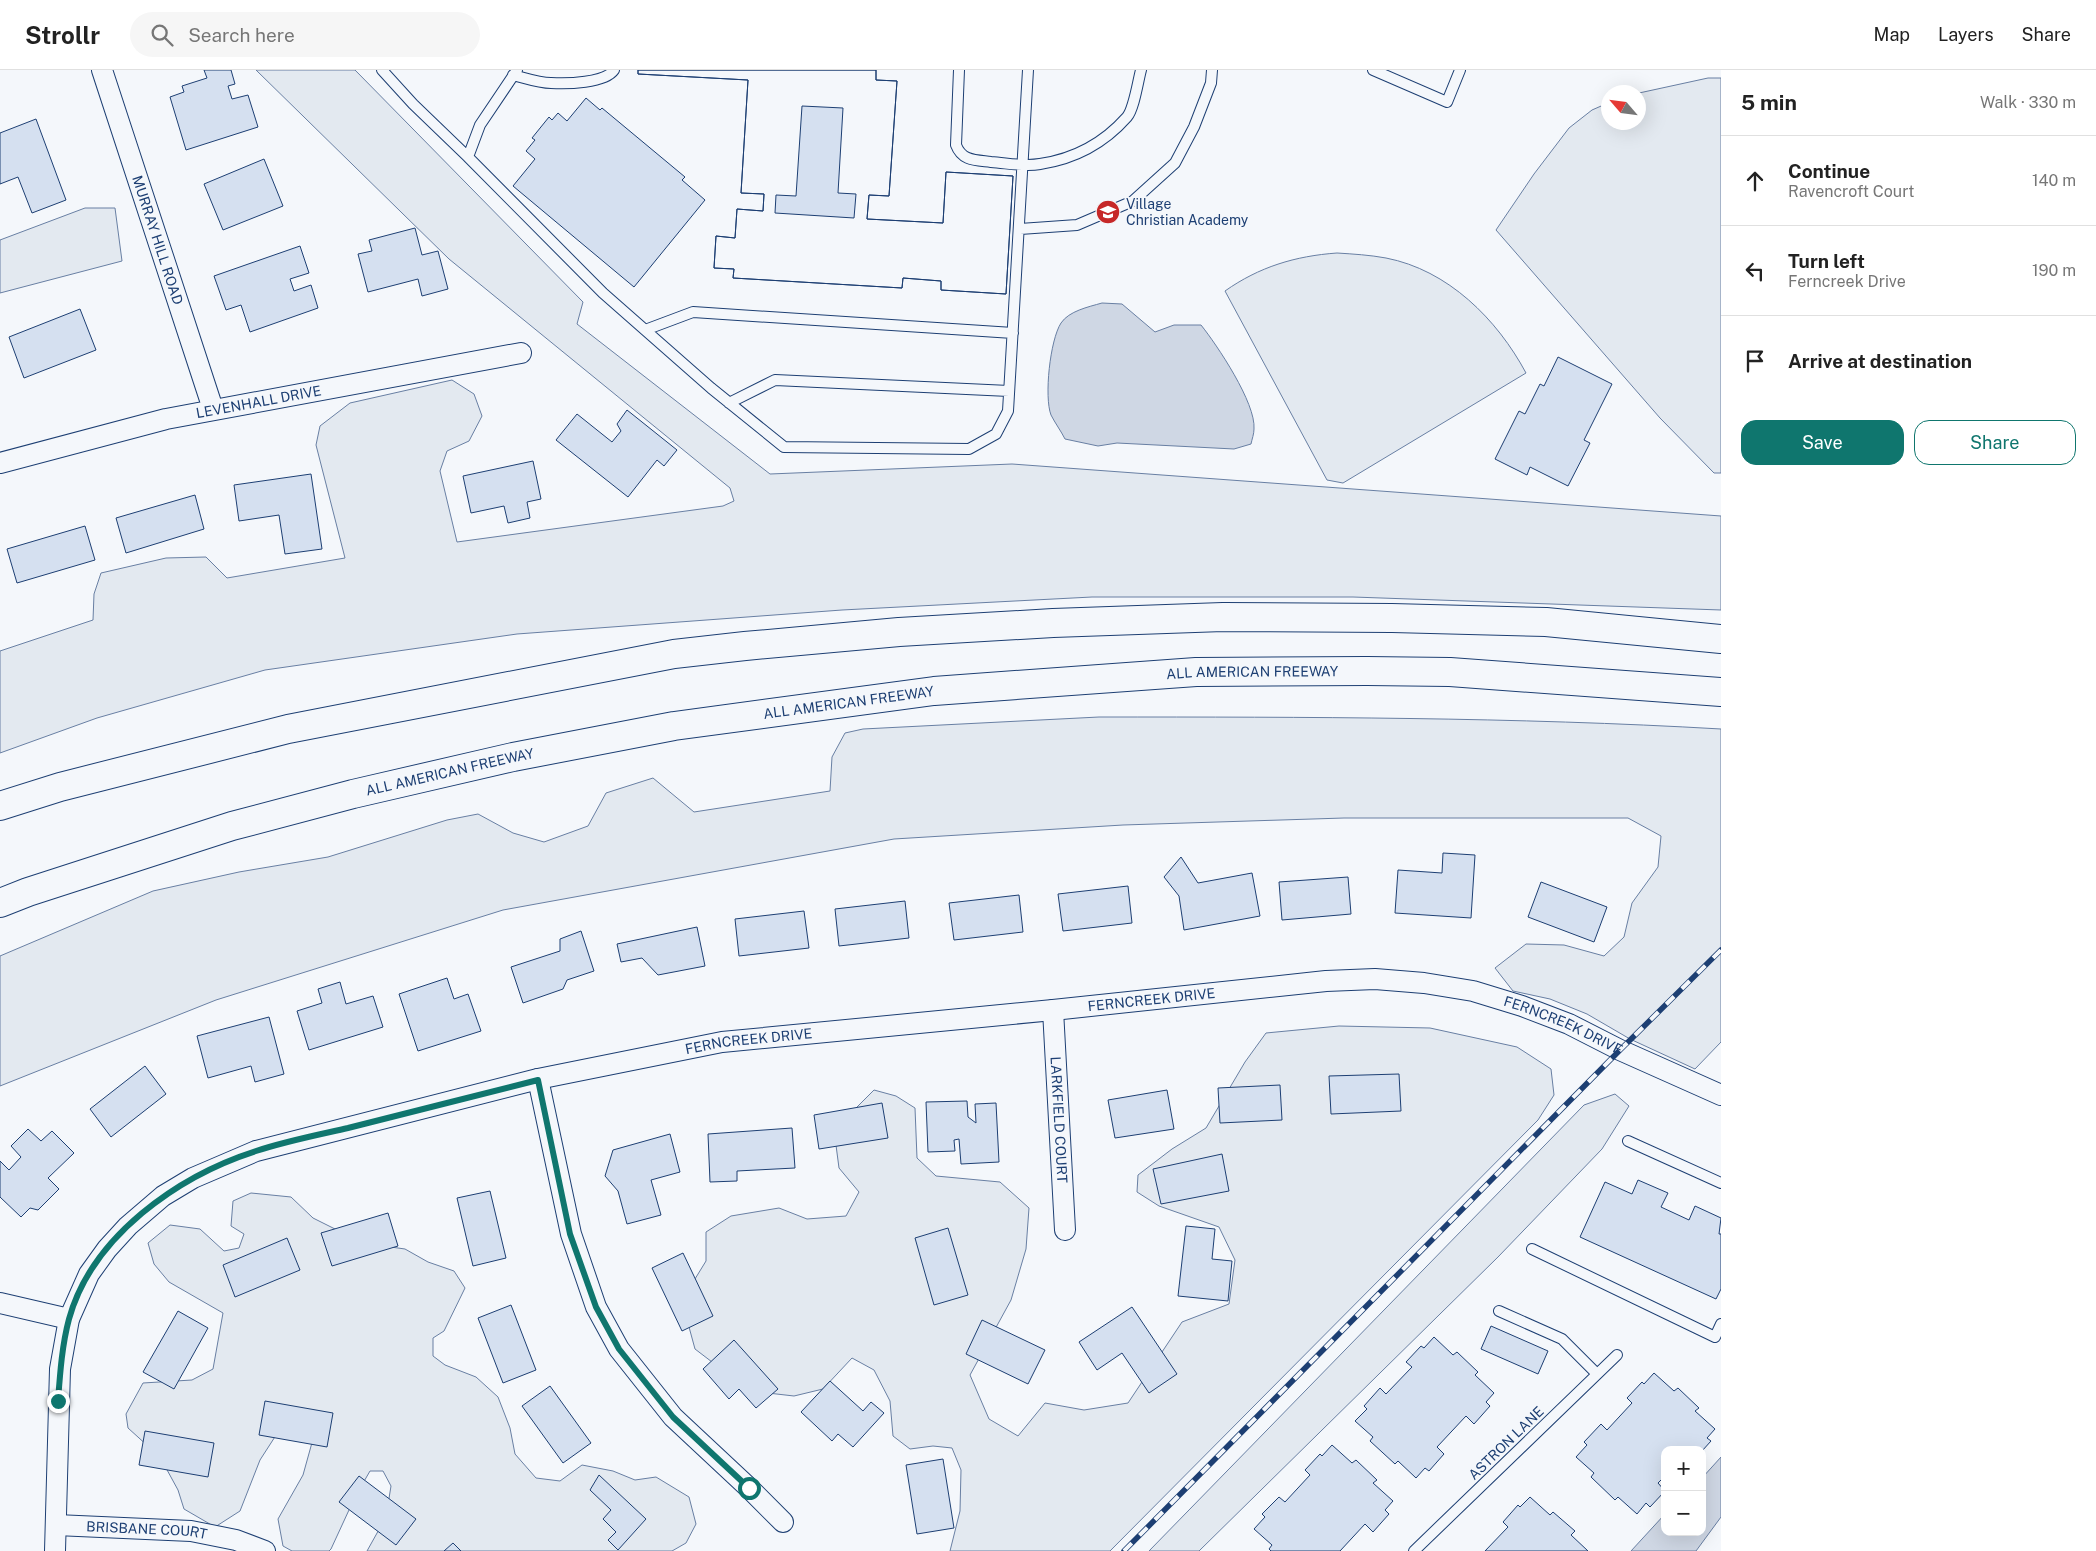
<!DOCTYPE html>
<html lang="en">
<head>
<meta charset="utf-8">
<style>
  :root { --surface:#fff; --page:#f6f6f6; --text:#222; --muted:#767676; --line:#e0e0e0; --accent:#0f766e }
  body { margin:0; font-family:"Public Sans",sans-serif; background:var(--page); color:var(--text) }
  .controls { position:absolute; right:15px; bottom:15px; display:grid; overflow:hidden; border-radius:10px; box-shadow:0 5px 20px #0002 }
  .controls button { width:45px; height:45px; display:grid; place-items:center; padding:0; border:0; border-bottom:1px solid var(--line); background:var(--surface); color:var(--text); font:25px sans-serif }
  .compass { position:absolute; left:1601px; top:15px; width:45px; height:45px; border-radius:50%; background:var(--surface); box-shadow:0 5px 20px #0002; rotate:298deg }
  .stop { position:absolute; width:15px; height:15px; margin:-11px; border:4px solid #0f766e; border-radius:50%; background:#fff }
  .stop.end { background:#0f766e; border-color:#fff; box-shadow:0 1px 5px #0008 }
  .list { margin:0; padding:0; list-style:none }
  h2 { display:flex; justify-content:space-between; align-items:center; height:65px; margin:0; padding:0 20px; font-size:21px }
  h2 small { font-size:16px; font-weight:400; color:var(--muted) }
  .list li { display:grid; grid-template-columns:32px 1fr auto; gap:15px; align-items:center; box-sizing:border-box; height:90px; padding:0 20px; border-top:1px solid var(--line) }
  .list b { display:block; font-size:19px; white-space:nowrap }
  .list p { margin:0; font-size:16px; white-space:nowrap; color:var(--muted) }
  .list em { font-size:16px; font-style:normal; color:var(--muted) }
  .actions { display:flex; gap:10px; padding:15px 20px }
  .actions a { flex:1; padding:11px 0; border:1px solid var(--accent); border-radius:15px; text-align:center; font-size:18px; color:var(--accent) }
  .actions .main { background:var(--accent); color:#fff }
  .icon { flex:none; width:28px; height:28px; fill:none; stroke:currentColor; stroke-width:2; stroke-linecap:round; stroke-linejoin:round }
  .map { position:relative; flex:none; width:1721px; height:1481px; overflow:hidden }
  header { display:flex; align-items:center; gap:30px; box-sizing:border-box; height:70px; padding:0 25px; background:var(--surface); border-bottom:1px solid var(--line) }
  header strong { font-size:24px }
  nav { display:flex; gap:28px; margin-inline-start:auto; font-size:18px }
  .search { width:350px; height:45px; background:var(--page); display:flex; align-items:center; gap:12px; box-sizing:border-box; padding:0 18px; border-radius:28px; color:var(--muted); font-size:19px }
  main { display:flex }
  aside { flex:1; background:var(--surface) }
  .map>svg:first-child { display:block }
  .green { fill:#e3e9f0; stroke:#687fa3 }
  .water { fill:#cfd7e4; stroke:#687fa3 }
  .building { fill:#d5e0f0; stroke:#1d3f73; fill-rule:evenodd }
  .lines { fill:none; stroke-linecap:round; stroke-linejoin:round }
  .lane-casing { stroke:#1d3f73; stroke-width:12 }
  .street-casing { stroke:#1d3f73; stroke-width:22 }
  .highway-casing { stroke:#1d3f73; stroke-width:30 }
  .lane { stroke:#f4f7fb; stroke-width:10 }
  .street { stroke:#f4f7fb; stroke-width:20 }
  .highway { stroke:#f4f7fb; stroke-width:28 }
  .rail-casing { stroke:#1d3f73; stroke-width:5.5 }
  .rail { stroke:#f4f7fb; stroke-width:4; stroke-dasharray:11; stroke-linecap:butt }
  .route { stroke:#0f766e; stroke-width:6 }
  .labels { text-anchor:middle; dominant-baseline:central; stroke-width:4; stroke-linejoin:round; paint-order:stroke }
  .poi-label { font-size:14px; fill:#1d3f73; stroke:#f4f7fb; text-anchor:start }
  .street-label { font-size:14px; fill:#1d3f73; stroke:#f4f7fb }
</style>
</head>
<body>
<header>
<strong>Strollr</strong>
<div class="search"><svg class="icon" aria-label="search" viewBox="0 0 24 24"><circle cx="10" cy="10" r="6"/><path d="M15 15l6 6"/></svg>Search here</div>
<nav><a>Map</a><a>Layers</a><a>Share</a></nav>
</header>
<main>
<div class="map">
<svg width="1721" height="1481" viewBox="0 0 1721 1481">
  <rect width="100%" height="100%" fill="#f4f7fb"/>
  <!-- green -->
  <path class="green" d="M 256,0 L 355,0 L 583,232 L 577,254 L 770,404 L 1012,394 L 1721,446 L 1721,540 L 1353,527 L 1092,527 L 842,540 L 517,564 L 265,600 L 97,648 L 0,683 L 0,581 L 93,550 L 94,524 L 101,503 L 166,488 L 206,487 L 227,508 L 345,488 L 316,375 L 320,356 L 350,333 L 452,310 L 474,324 L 482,346 L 469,371 L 447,381 L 440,401 L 457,472 L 723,436 L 734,431 L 730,418 L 449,189 Z
    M 1708,8 L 1721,8 L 1721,403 L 1714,403 L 1660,348 L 1496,160 L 1534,104 L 1569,58 L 1592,40 L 1608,33 L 1608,52 L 1638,52 L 1639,23 Z
    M 85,138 L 115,138 L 122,191 L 0,223 L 0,170 Z
    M 1337,183 C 1353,184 1370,185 1386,188 C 1448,200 1497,249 1526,303 L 1343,413 L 1327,410 L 1225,221 C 1259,197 1295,186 1337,183 Z
    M 1099,647 C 1306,647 1514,647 1721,659 L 1721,972 L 1695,999 L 1630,969 L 1587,944 L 1550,929 L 1513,921 L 1495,898 L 1526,874 L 1564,875 L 1604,886 L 1624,867 L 1632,833 L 1658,797 L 1661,766 L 1628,748 L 1344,748 L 1123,755 L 894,769 L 503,840 L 216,930 L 0,1016 L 0,886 L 153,821 L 239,802 L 328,787 L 447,750 L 478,744 L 513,763 L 544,772 L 588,756 L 606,723 L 653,708 L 694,742 L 830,721 L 832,687 L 845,663 L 863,659 Z
    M 1339,956 L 1430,958 L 1517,977 L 1551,999 L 1554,1025 L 1538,1050 L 1110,1481 L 950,1481 L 960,1441 L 961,1400 L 952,1378 L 933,1376 L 910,1379 L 893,1366 L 890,1331 L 874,1300 L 852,1288 L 823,1319 L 794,1326 L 759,1322 L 733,1308 L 695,1279 L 686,1246 L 687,1222 L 706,1191 L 706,1162 L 731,1146 L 779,1138 L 807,1149 L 846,1146 L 859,1122 L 839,1098 L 834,1060 L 874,1020 L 896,1026 L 915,1038 L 917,1088 L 936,1106 L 1000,1112 L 1029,1138 L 1026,1179 L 1011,1230 L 970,1305 L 989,1349 L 1018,1366 L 1045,1333 L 1084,1340 L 1128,1333 L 1182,1252 L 1229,1234 L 1235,1190 L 1219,1157 L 1159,1136 L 1137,1122 L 1138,1105 L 1172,1079 L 1206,1058 L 1245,992 L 1266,963 Z
    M 1615,1024 L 1629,1036 L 1602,1079 L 1498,1187 L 1199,1481 L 1149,1481 L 1584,1035 Z
    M 251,1123 L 291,1127 L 313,1148 L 363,1173 L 405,1179 L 428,1192 L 454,1201 L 465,1218 L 444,1261 L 433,1268 L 433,1286 L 445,1295 L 476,1307 L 498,1327 L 510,1358 L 515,1384 L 536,1408 L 560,1411 L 582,1395 L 613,1401 L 635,1410 L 656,1407 L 689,1427 L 696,1454 L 686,1473 L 672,1481 L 367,1481 L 386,1447 L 391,1416 L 383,1401 L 370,1401 L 355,1427 L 331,1479 L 329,1481 L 292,1481 L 283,1476 L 278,1449 L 303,1405 L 313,1369 L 280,1359 L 260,1390 L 240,1441 L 215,1457 L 184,1439 L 178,1420 L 160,1387 L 128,1358 L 126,1344 L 143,1313 L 192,1310 L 213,1299 L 223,1243 L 169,1212 L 154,1194 L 148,1173 L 170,1155 L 200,1159 L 224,1181 L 239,1178 L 244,1164 L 231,1156 L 233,1131 Z"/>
  <!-- water -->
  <path class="water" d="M 1102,233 L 1122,234 L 1155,262 L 1174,255 L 1201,255 C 1217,275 1256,333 1254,359 C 1254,364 1252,369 1251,374 L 1234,379 L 1117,373 L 1098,376 L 1065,369 C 1061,361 1055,353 1051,345 C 1044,327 1050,270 1061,253 C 1069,241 1088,237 1102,233 Z
    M 1721,1387 L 1721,1447 L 1696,1481 L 1631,1481 L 1665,1444 L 1665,1462 L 1702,1462 L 1702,1408 Z"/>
  <!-- building -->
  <path class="building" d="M 204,0 L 231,0 L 235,14 L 228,16 L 232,29 L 248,25 L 258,57 L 186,80 L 170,27 L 184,22 L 182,16 L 207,8 Z
    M 638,0 L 876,0 L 876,10 L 897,11 L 889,126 L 869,125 L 867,149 L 943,153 L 946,102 L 1013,106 L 1006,224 L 941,220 L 941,211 L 903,208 L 902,218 L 733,208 L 734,199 L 714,198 L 716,166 L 735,168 L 737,139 L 763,141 L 764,124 L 741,123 L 748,10 L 638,4 ZM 802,36 L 843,38 L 838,123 L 856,124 L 854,148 L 775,143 L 776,125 L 796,126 Z
    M 638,0 L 876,0 L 876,10 L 897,11 L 889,126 L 869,125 L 867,149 L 943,153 L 946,102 L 1013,106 L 1006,224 L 941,220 L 941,211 L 903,208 L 902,218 L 733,208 L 734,199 L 714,198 L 716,166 L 735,168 L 737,139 L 763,141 L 764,124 L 741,123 L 748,10 L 638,4 Z
    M 586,28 L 600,40 L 602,38 L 685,107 L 682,110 L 705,130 L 634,217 L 513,116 L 535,89 L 526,81 L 535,70 L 532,68 L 549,47 L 552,50 L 558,43 L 567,51 Z
    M 36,49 L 66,130 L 32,143 L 18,107 L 0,114 L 0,63 Z
    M 264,89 L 283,136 L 223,160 L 204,114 Z
    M 415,158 L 422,185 L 438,181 L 448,219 L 422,226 L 418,209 L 368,222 L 358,184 L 372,181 L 369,170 Z
    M 300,176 L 309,203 L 290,209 L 294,221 L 311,215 L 318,238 L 250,262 L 241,235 L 226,240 L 214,206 Z
    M 80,239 L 96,280 L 24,308 L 9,267 Z
    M 1558,287 L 1612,314 L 1584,370 L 1590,373 L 1568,416 L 1530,397 L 1527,405 L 1495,389 L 1519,341 L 1525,344 L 1540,314 L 1544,316 Z
    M 627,340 L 677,380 L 664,396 L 657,390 L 628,427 L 556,370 L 577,344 L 612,372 L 621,361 L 617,354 Z
    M 533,391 L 541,429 L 527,432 L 530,448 L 508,453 L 504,436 L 471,443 L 463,406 Z
    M 311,404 L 322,479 L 285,484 L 279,445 L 239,451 L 234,415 Z
    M 195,425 L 204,459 L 126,483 L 116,448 Z
    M 85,456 L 95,490 L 17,513 L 7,479 Z
    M 1443,783 L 1475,785 L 1471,848 L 1395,843 L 1398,800 L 1442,803 Z
    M 1181,787 L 1198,813 L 1252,803 L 1260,846 L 1184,860 L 1179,826 L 1164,807 Z
    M 1348,807 L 1351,844 L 1282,850 L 1279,812 Z
    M 1541,812 L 1607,837 L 1594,872 L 1528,847 Z
    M 1128,816 L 1132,853 L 1063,861 L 1058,824 Z
    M 1019,825 L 1023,862 L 954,870 L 949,833 Z
    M 905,831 L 909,868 L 839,876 L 835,839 Z
    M 804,841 L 809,878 L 739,886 L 735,849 Z
    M 697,857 L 705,896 L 658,905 L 642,888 L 621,892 L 617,874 Z
    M 581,861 L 594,901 L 567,910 L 563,919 L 523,933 L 511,897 L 560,881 L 560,869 Z
    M 447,908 L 454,929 L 468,924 L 481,961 L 418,981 L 399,924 Z
    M 340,912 L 346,934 L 373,926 L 383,957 L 309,980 L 297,941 L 322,933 L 318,919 Z
    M 269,947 L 284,1004 L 255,1012 L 251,996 L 208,1008 L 197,966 Z
    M 145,996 L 166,1024 L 111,1067 L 90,1039 Z
    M 1399,1004 L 1401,1041 L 1331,1044 L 1329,1006 Z
    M 1280,1015 L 1282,1050 L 1220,1053 L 1218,1018 Z
    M 1167,1020 L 1174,1059 L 1115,1068 L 1108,1030 Z
    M 967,1031 L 968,1047 L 976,1053 L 975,1034 L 996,1033 L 999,1092 L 961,1094 L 959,1069 L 954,1070 L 955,1081 L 928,1082 L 926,1032 Z
    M 882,1033 L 888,1068 L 819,1079 L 814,1045 Z
    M 792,1058 L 795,1098 L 737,1101 L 737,1111 L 710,1112 L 708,1064 Z
    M 28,1059 L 41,1071 L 52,1061 L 74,1083 L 48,1108 L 59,1119 L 38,1140 L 30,1138 L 21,1147 L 0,1127 L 0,1091 L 9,1100 L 21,1087 L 11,1076 Z
    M 670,1064 L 680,1102 L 651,1110 L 661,1145 L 627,1154 L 618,1121 L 605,1106 L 613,1080 Z
    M 1222,1084 L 1229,1121 L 1161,1134 L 1153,1099 Z
    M 1638,1110 L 1668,1123 L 1661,1137 L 1689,1150 L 1695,1136 L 1721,1148 L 1719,1164 L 1721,1164 L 1721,1219 L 1716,1229 L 1580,1167 L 1605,1112 L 1632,1124 Z
    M 490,1121 L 506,1188 L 473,1196 L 457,1128 Z
    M 388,1143 L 398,1176 L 332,1196 L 321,1163 Z
    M 1186,1156 L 1215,1159 L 1212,1189 L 1232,1191 L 1228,1231 L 1178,1226 Z
    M 948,1158 L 968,1225 L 934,1235 L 915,1168 Z
    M 287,1168 L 300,1200 L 235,1227 L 223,1195 Z
    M 683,1183 L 713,1246 L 682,1261 L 652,1198 Z
    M 511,1235 L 536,1300 L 503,1313 L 478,1248 Z
    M 1132,1237 L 1177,1304 L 1149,1323 L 1122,1283 L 1097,1300 L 1079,1272 Z
    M 178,1241 L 208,1258 L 174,1319 L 143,1302 Z
    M 982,1250 L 1045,1280 L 1028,1314 L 966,1284 Z
    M 1491,1256 L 1548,1281 L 1538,1304 L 1481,1279 Z
    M 1434,1267 L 1453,1285 L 1457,1282 L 1478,1302 L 1475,1305 L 1494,1323 L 1486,1332 L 1490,1336 L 1474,1354 L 1466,1346 L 1437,1377 L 1444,1384 L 1429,1401 L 1425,1398 L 1416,1408 L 1398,1391 L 1395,1394 L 1370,1371 L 1373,1367 L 1355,1351 L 1367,1339 L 1364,1336 L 1380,1318 L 1386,1324 L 1412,1297 L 1406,1292 L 1421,1276 L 1424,1278 Z
    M 734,1270 L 778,1319 L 756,1338 L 739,1319 L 729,1329 L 703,1299 Z
    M 1654,1303 L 1674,1321 L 1678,1318 L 1699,1338 L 1695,1341 L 1715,1359 L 1707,1368 L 1711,1371 L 1702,1381 L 1665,1380 L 1665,1406 L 1658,1413 L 1665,1421 L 1650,1437 L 1646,1433 L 1637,1444 L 1618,1427 L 1615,1430 L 1591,1407 L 1594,1403 L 1576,1387 L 1587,1375 L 1584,1372 L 1601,1354 L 1607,1360 L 1632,1333 L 1627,1328 L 1642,1312 L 1644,1314 Z
    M 830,1311 L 863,1341 L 871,1332 L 884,1343 L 853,1377 L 838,1364 L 832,1371 L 801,1342 Z
    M 550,1316 L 591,1373 L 563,1393 L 522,1336 Z
    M 265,1331 L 333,1343 L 327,1377 L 259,1365 Z
    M 145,1361 L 214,1373 L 208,1407 L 139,1395 Z
    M 1332,1375 L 1352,1393 L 1356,1390 L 1377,1410 L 1373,1413 L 1393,1431 L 1385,1440 L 1389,1444 L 1373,1462 L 1365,1454 L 1340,1481 L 1271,1481 L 1269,1479 L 1272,1475 L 1254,1459 L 1265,1447 L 1262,1444 L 1279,1427 L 1285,1432 L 1310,1405 L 1305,1400 L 1320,1384 L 1322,1386 Z
    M 943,1389 L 954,1458 L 917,1464 L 906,1395 Z
    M 599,1405 L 646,1449 L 618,1480 L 608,1470 L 616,1462 L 603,1449 L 611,1440 L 590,1420 Z
    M 359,1406 L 416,1449 L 396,1475 L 339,1432 Z
    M 1530,1427 L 1550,1445 L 1553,1442 L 1575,1461 L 1571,1465 L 1588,1481 L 1485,1481 L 1508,1457 L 1503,1452 L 1518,1435 L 1520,1437 Z
    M 453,1473 L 461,1481 L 444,1481 Z"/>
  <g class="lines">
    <!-- lane casing -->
    <g class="lane-casing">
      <path id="lane" d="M 382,0 L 413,34 L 468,87
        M 517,0 L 480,55 L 468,87 L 603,223 L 711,318 L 784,377 L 969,379 L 996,364 L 1008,341 L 1028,0
        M 959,0 L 956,75 C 962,91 975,90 991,92 C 1007,93 1024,97 1040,94 C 1074,89 1104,73 1127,47 C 1134,39 1138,11 1141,0
        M 1373,0 L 1447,32 L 1460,0
        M 513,5 C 525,8 539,13 551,13 C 567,14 605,13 614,0
        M 1020,159 L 1077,155 L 1133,131 L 1175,93 L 1194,57 L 1211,13 L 1212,0
        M 645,260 L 693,242 L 1013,263
        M 729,333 L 775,310 L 1009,321
        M 1628,1071 L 1721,1113
        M 1532,1179 L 1715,1267 L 1721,1254
        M 1499,1241 L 1562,1269 L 1597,1304
        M 1414,1481 L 1617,1285"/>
    </g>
    <!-- street casing -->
    <g class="street-casing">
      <g id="street">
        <path id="s1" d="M 102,0 L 213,339"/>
        <path id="s2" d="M 0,393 L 166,349 L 521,283"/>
        <path id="s3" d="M 1053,940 L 1065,1160"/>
        <path d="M 538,1009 L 571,1164 L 596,1237 L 619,1279 L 673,1347 L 749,1418 L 783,1452"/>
        <path d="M 0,1233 L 69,1249"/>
        <path id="s4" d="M 56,1455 L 191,1461 L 236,1470 L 265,1481"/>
        <path id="s5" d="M 55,1481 L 60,1299 L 69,1249 L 89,1204 L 107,1179 L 128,1156 L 163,1126 L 193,1108 L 256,1081 L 538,1009 L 722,972 L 1053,940 L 1326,911 L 1375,909 L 1424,913 L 1473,921 L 1522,936 L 1569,954 L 1620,980 L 1721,1025"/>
      </g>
    </g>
    <!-- highway casing -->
    <g class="highway-casing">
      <g id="highway">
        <path d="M 0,736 L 60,717 L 288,659 L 674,584 L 745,576 L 899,562 L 1053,553 L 1223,547 L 1392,548 L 1546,552 L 1721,569"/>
        <path id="s6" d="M 0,833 L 28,822 L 232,756 L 353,724 L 513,687 L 674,656 L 934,621 L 1196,602 L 1367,601 L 1450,602 L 1721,622"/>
      </g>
    </g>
    <!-- lane -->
    <use href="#lane" class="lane"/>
    <!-- street -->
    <use href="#street" class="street"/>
    <!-- highway -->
    <use href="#highway" class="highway"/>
    <!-- rail casing -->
    <g class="rail-casing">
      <path id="rail" d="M 1124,1481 L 1620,980 L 1721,880"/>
    </g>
    <!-- rail -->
    <use href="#rail" class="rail"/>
  </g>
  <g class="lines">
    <!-- route -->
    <path class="route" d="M 58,1331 C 60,1304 62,1275 69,1249 C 92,1166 178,1106 256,1081 C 286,1071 317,1065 348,1058 C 411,1042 475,1026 538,1010 L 570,1164 L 596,1237 L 619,1279 L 673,1347 L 749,1418"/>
  </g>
  <!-- icons -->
  <defs>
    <g id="school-disc" transform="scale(1.25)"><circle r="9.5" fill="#c62828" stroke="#f4f7fb"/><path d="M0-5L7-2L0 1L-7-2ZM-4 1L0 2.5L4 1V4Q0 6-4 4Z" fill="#fff"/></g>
  </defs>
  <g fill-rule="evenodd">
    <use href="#school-disc" x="1108" y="142"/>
  </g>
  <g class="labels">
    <!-- poi labels -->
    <g class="poi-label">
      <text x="1126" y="134">Village<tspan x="1126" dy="16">Christian Academy</tspan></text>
    </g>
    <!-- street labels -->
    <g class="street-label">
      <text stroke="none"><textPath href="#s1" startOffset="179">MURRAY HILL ROAD</textPath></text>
      <text stroke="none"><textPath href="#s2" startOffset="266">LEVENHALL DRIVE</textPath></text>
      <text stroke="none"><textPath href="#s6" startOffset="1279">ALL AMERICAN FREEWAY</textPath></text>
      <text stroke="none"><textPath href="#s6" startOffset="874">ALL AMERICAN FREEWAY</textPath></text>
      <text stroke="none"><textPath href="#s6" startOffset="469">ALL AMERICAN FREEWAY</textPath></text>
      <text stroke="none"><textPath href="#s5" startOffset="1404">FERNCREEK DRIVE</textPath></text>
      <text stroke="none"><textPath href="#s5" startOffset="1824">FERNCREEK DRIVE</textPath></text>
      <text stroke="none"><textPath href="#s5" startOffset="999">FERNCREEK DRIVE</textPath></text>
      <text stroke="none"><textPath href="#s3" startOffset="110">LARKFIELD COURT</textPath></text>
      <text transform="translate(1506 1373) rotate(-44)">ASTRON LANE</text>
      <text stroke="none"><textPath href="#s4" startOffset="91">BRISBANE COURT</textPath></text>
    </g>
  </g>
</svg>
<div class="controls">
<button>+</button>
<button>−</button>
</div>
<svg class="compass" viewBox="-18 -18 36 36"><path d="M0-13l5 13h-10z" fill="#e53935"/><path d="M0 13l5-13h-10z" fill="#767676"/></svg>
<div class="stop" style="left:749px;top:1418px"></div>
<div class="stop end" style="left:58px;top:1331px"></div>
</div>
<aside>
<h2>5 min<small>Walk · 330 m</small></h2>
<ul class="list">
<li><svg class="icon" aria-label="ahead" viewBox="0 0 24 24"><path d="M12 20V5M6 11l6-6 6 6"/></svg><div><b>Continue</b><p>Ravencroft Court</p></div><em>140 m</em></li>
<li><svg class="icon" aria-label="left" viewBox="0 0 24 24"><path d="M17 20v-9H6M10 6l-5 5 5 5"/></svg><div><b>Turn left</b><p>Ferncreek Drive</p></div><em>190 m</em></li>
<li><svg class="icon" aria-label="arrive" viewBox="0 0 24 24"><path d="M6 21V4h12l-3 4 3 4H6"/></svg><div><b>Arrive at destination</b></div></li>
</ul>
<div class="actions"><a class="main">Save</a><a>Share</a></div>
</aside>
</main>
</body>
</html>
